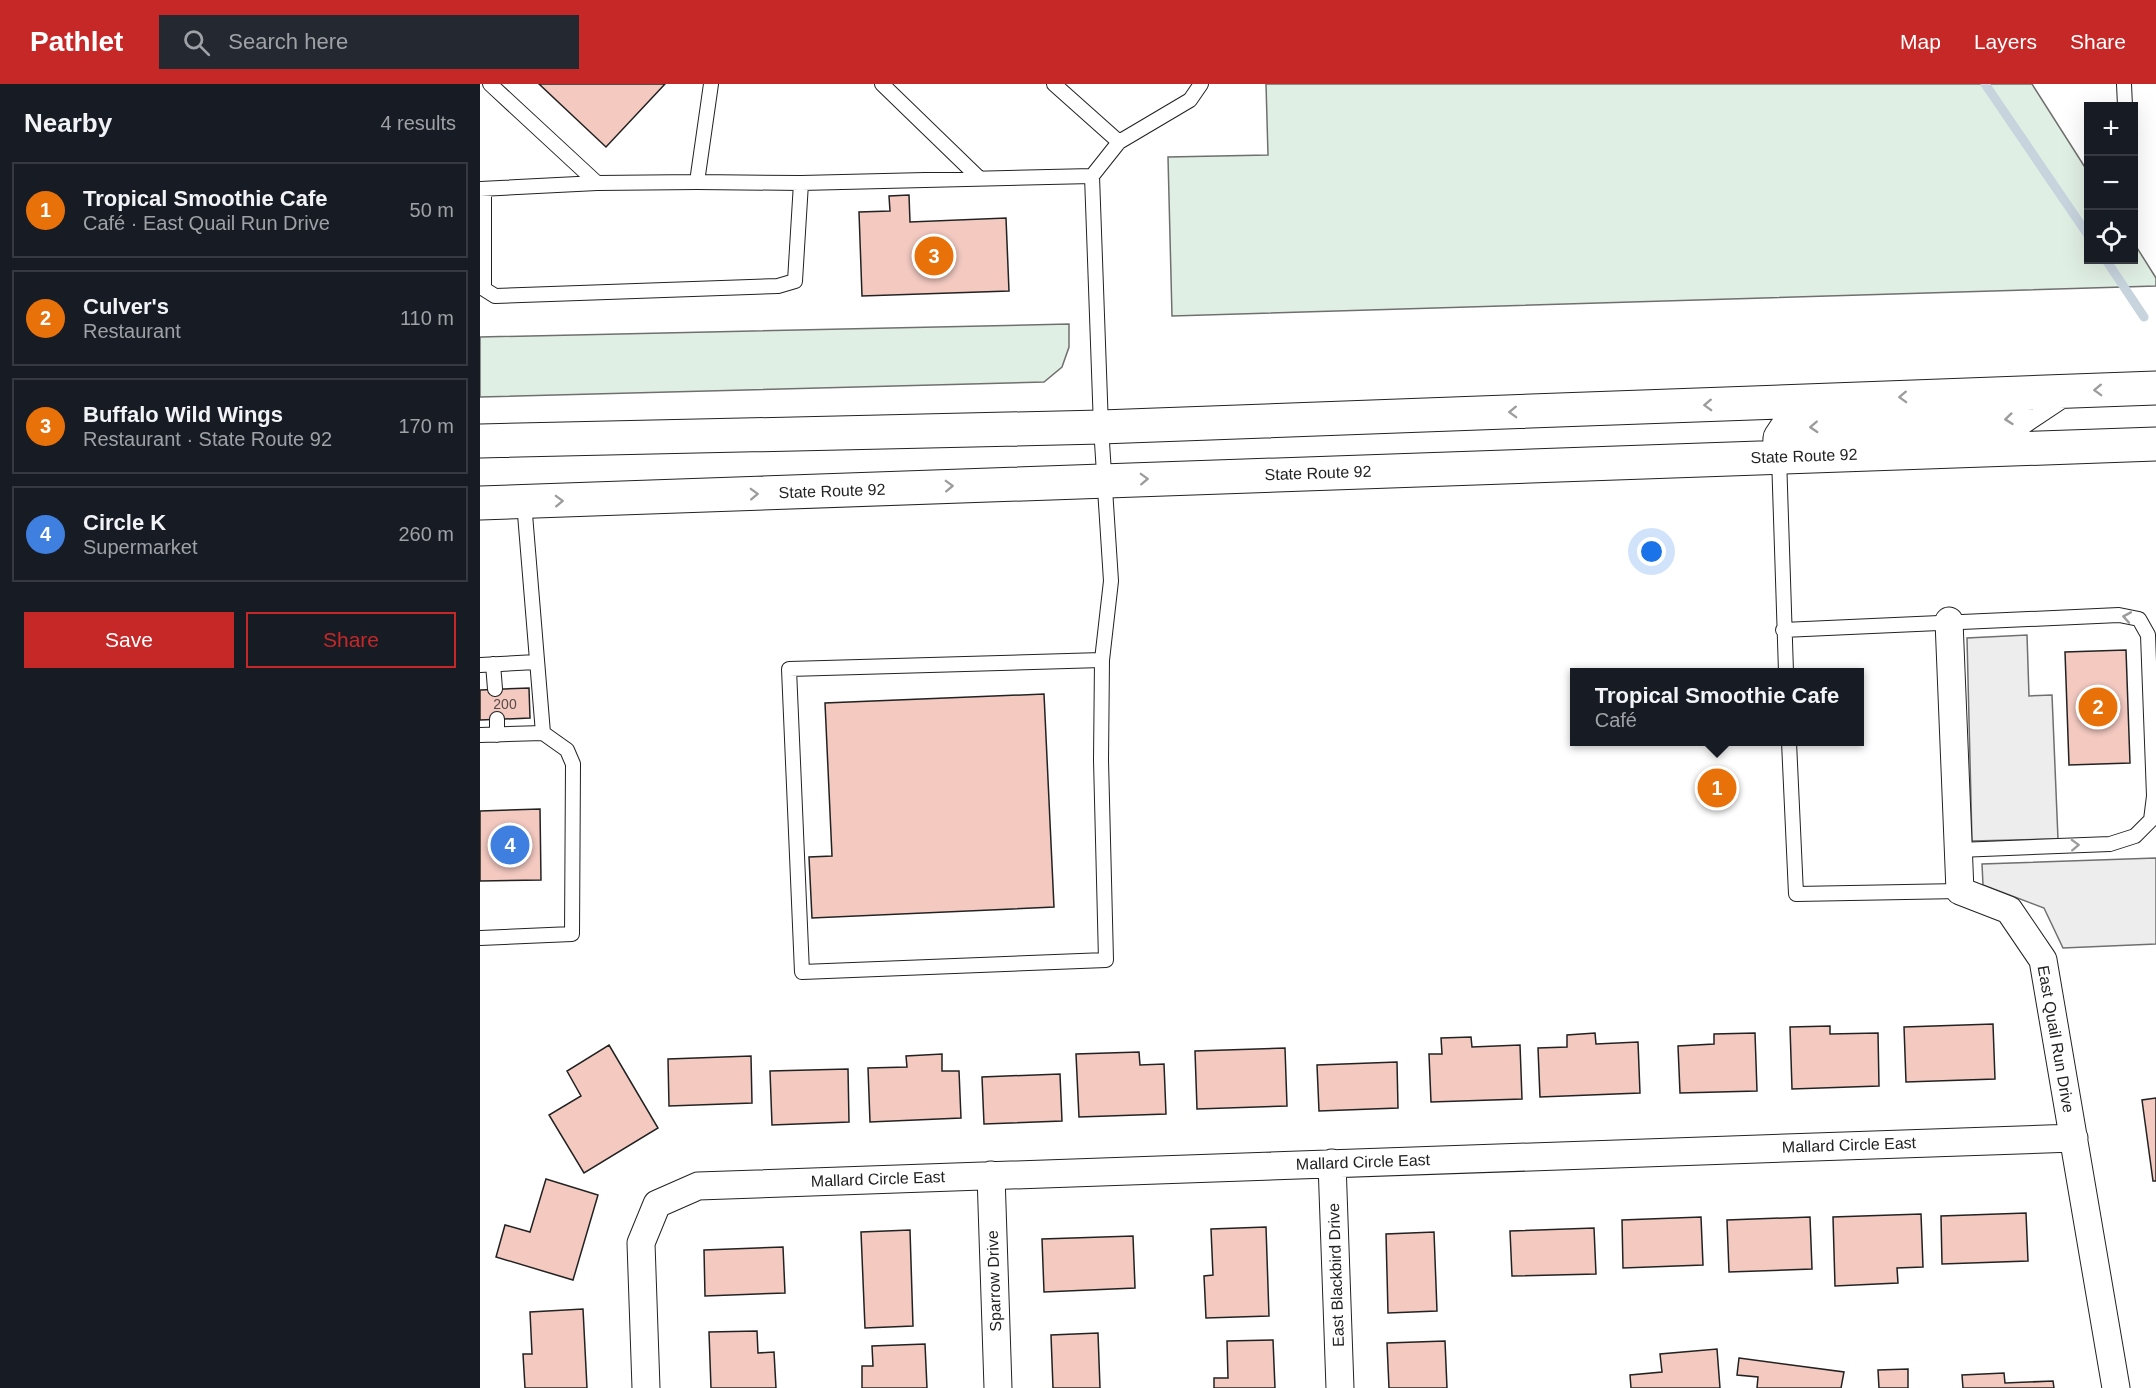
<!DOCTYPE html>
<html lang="en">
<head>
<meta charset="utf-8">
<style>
  :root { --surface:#171b24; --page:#242831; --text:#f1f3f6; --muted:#9ea1a6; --line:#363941; --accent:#c62828 }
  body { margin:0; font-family:Arial,sans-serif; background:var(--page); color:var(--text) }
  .controls { position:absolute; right:18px; top:18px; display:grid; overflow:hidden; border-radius:0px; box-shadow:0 6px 24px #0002 }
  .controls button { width:54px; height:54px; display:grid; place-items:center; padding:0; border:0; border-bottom:2px solid var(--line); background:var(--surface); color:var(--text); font:30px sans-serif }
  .you { position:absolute; left:1172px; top:468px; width:21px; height:21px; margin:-15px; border:4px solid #fff; border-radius:50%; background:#1a73e8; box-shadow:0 0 0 9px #1a73e833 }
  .badge { display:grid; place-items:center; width:39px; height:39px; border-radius:50%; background:var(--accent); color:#fff; font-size:20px; font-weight:700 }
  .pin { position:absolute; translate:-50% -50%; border:3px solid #fff; box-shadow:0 2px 6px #0006 }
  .popup { position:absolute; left:1090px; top:584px; width:294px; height:78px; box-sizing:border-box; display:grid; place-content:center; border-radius:0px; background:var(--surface); filter:drop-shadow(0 2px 4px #0005); font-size:20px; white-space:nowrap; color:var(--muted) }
  .popup b { font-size:22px; color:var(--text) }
  .popup::after { content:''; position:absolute; left:50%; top:100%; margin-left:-12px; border:12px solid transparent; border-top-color:var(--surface) }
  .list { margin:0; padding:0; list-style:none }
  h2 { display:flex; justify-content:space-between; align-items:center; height:78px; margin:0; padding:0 24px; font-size:26px }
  h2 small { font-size:20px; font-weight:400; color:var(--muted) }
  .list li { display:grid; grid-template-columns:39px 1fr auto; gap:18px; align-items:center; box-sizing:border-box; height:96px; margin:0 12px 12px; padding:0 12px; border:2px solid var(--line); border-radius:0px }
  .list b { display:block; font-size:22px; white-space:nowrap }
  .list p { margin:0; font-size:20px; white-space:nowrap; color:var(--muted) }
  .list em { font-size:20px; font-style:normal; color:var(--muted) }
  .actions { display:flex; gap:12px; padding:18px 24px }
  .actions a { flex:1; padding:14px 0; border:2px solid var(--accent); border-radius:0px; text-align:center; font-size:21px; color:var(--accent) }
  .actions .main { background:var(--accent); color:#fff }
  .icon { flex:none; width:33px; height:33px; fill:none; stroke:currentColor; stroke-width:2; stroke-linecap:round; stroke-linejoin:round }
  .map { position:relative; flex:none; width:1676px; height:1304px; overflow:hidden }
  header { display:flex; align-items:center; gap:36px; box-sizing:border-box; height:84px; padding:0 30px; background:var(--accent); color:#fff }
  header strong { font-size:28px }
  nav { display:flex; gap:33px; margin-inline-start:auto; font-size:21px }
  .search { width:420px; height:54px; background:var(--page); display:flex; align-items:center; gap:15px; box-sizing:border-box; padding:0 21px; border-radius:0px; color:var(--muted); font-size:22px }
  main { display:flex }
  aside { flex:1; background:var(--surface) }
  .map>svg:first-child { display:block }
  .green { fill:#e0efe3; stroke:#6f6f6f; stroke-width:1.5 }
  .parking { fill:#ededed; stroke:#6f6f6f; stroke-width:1.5 }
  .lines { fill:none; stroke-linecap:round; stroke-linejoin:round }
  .stream { stroke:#c7d3dd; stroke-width:9 }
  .building { fill:#f3c9c0; stroke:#222; stroke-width:1.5 }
  .service-casing { stroke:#222; stroke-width:16 }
  .minor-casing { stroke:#222; stroke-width:29 }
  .primary-casing { stroke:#222; stroke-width:35 }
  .service { stroke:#fff; stroke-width:14 }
  .minor { stroke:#fff; stroke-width:27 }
  .primary { stroke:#fff; stroke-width:33 }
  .oneway { stroke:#9c9c9c }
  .labels { text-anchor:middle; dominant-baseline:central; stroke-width:4.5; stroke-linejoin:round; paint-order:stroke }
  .number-label { font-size:14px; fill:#564c4a }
  .street-label { font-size:16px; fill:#222; stroke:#fff }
</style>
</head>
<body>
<header>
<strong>Pathlet</strong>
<div class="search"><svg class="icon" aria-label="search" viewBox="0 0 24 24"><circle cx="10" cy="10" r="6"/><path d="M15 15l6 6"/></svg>Search here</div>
<nav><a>Map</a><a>Layers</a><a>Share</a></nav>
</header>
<main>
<aside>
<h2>Nearby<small>4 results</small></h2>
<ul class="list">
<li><span class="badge" style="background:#e8710a">1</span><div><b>Tropical Smoothie Cafe</b><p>Café · East Quail Run Drive</p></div><em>50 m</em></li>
<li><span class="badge" style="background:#e8710a">2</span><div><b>Culver's</b><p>Restaurant</p></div><em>110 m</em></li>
<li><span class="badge" style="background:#e8710a">3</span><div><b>Buffalo Wild Wings</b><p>Restaurant · State Route 92</p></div><em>170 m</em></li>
<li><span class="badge" style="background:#3f7fe0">4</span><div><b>Circle K</b><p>Supermarket</p></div><em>260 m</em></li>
</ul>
<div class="actions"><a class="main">Save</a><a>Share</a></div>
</aside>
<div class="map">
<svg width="1676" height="1304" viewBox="0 0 1676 1304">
  <rect width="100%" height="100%" fill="#fff"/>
  <!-- green -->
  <path class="green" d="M 786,0 L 1552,0 L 1608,88 L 1608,176 L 1654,176 L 1654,159 L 1676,194 L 1676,202 L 692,232 L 688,73 L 788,71 Z
    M 589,240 L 589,263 L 582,283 L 564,298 L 0,313 L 0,253 Z"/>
  <!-- parking -->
  <path class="parking" d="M 1547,551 L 1549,612 L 1572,611 L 1578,755 L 1492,757 L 1487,554 Z
    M 1676,774 L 1676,860 L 1583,864 L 1564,824 L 1503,801 L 1502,780 Z"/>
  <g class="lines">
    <!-- stream -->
    <path class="stream" d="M 1505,0 L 1608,151
      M 1626,176 L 1664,233"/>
  </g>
  <!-- building -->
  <path class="building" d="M 59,0 L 185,0 L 126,63 Z
    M 429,111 L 430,138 L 526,134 L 529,207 L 382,212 L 379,128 L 410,127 L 409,112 Z
    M 1646,566 L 1650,679 L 1589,681 L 1585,568 Z
    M 49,604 L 50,634 L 0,636 L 0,606 Z
    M 564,610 L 574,823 L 332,834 L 329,773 L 352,772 L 345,619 Z
    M 60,725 L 61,796 L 0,797 L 0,727 Z
    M 1513,940 L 1515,995 L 1426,998 L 1424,943 Z
    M 1350,942 L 1350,950 L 1398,949 L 1399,1002 L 1312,1005 L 1310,943 Z
    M 1115,949 L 1116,960 L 1158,958 L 1160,1009 L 1060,1013 L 1058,964 L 1087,963 L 1087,951 Z
    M 1275,949 L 1277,1007 L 1200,1009 L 1198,962 L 1234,960 L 1234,950 Z
    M 991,953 L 992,963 L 1040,961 L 1042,1015 L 951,1018 L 949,970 L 962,970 L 961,954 Z
    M 129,961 L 178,1044 L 104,1089 L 69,1031 L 101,1012 L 87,987 Z
    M 805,964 L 807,1022 L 717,1025 L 715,967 Z
    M 659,968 L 660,981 L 684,980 L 686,1030 L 599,1033 L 596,970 Z
    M 462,970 L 462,987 L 479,987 L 481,1034 L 390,1038 L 388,984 L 427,983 L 426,972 Z
    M 271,972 L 272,1019 L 189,1022 L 188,975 Z
    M 917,978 L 918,1024 L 839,1027 L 837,981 Z
    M 368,985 L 369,1038 L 292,1041 L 290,987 Z
    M 580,990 L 582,1037 L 504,1040 L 502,993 Z
    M 1676,1014 L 1676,1097 L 1673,1097 L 1662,1016 Z
    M 66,1095 L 118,1111 L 93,1196 L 16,1173 L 25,1141 L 50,1148 Z
    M 1546,1129 L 1548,1177 L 1462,1180 L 1461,1132 Z
    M 1441,1130 L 1443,1183 L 1417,1184 L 1418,1199 L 1355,1202 L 1353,1133 Z
    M 1221,1133 L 1223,1181 L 1143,1184 L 1142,1136 Z
    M 1330,1133 L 1332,1185 L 1249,1188 L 1247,1136 Z
    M 786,1143 L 789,1232 L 726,1234 L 724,1192 L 733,1191 L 731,1145 Z
    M 1114,1144 L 1116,1190 L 1032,1192 L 1030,1147 Z
    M 430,1146 L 433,1242 L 385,1244 L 381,1148 Z
    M 954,1148 L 957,1227 L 908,1229 L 906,1150 Z
    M 653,1152 L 655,1204 L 564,1208 L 562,1155 Z
    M 303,1163 L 305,1209 L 225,1212 L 224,1166 Z
    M 103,1225 L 107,1304 L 45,1304 L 43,1270 L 52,1270 L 50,1228 Z
    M 277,1247 L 278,1269 L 294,1268 L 296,1304 L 231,1304 L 229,1248 Z
    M 618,1249 L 620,1304 L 573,1304 L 571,1251 Z
    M 793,1256 L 795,1304 L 734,1304 L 734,1294 L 748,1294 L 747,1257 Z
    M 965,1257 L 967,1304 L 909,1304 L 907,1259 Z
    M 445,1260 L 447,1304 L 382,1304 L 382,1282 L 393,1282 L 392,1262 Z
    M 1237,1265 L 1240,1304 L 1151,1304 L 1150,1291 L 1182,1288 L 1180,1270 Z
    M 1259,1274 L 1364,1288 L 1361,1304 L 1277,1304 L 1278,1293 L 1257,1291 Z
    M 1428,1285 L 1428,1304 L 1399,1304 L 1398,1286 Z
    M 1524,1289 L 1525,1299 L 1573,1297 L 1574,1304 L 1483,1304 L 1482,1291 Z"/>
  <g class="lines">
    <!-- service casing -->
    <g class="service-casing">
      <path id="service" d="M 10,0 L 117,99 L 217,98 L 321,99 L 612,92 L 639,58 L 710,16 L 721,0
        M 402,0 L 499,94
        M 574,0 L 639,58
        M 1644,0 L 1645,22
        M 612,92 L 621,343 L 631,497 L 622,576 L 621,676 L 626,876 L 322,888 L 309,585 L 622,576
        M 217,98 L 231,0
        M 0,105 L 117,99
        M 4,105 L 4,205 L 15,212 L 298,202 L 315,197 L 321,99
        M 1299,373 L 1306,588
        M 1303,546 L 1639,531 L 1659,535 L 1668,551 L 1674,712 L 1671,736 L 1655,752 L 1630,760 L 1478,766
        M 13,580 L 15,605
        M 0,581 L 56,578
        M 17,635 L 17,651
        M 0,651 L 63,649 L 44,418
        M 1309,658 L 1316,810 L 1480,807
        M 0,854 L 92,850 L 93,680 L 87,666 L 63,649"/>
    </g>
    <!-- minor casing -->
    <g class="minor-casing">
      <path id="minor" d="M 1469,537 L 1480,807 L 1529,826 L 1563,876 L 1636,1304
        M 852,1079 L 860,1304
        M 511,1091 L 518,1304
        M 166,1304 L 161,1159 L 177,1120 L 218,1102 L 1594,1054"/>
    </g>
    <!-- primary casing -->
    <g class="primary-casing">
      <path id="primary" d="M 0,357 L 621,343 L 1676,304
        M 1299,373 L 1300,354 L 1306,345 L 1330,342 L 1537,336 L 1579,308
        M 0,419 L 1676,360"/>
    </g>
    <!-- service -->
    <use href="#service" class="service"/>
    <!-- minor -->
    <use href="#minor" class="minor"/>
    <!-- primary -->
    <use href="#primary" class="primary"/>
  </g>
  <!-- one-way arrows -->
  <defs><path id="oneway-chevron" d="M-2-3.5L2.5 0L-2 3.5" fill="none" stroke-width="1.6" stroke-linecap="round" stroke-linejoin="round" transform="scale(1.5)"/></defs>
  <g class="oneway">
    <use href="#oneway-chevron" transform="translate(1618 306) rotate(178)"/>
    <use href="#oneway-chevron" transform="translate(1423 313) rotate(178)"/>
    <use href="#oneway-chevron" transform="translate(1228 321) rotate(178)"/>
    <use href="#oneway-chevron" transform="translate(1033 328) rotate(178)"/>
    <use href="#oneway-chevron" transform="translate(1529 335) rotate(174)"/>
    <use href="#oneway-chevron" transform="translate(1334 343) rotate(177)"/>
    <use href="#oneway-chevron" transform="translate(664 395) rotate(-2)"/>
    <use href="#oneway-chevron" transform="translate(469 402) rotate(-2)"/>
    <use href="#oneway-chevron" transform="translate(274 410) rotate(-2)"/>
    <use href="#oneway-chevron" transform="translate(79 417) rotate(-2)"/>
    <use href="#oneway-chevron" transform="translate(1647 533) rotate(-170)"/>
    <use href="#oneway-chevron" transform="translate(1595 761) rotate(-2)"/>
  </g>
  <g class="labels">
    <!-- number labels -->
    <g class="number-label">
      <text x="25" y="620">200</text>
    </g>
    <!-- street labels -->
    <g class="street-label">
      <text transform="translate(1324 372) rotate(-2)">State Route 92</text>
      <text transform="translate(838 389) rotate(-2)">State Route 92</text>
      <text transform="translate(352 407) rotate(-2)">State Route 92</text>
      <text transform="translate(1576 955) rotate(80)">East Quail Run Drive</text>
      <text transform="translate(1369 1061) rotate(-2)">Mallard Circle East</text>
      <text transform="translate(883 1078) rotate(-2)">Mallard Circle East</text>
      <text transform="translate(398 1095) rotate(-2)">Mallard Circle East</text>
      <text transform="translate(856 1191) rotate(-92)">East Blackbird Drive</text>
      <text transform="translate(514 1197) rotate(-92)">Sparrow Drive</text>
    </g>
  </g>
</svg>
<div class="controls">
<button>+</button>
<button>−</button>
<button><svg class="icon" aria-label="locate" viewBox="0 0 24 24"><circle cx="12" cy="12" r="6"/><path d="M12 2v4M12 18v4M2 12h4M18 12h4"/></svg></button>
</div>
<div class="you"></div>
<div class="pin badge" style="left:1237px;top:704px;background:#e8710a">1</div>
<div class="popup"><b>Tropical Smoothie Cafe</b>Café</div>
<div class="pin badge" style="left:1618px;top:623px;background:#e8710a">2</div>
<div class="pin badge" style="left:454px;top:172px;background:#e8710a">3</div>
<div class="pin badge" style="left:30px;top:761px;background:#3f7fe0">4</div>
</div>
</main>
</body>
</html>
